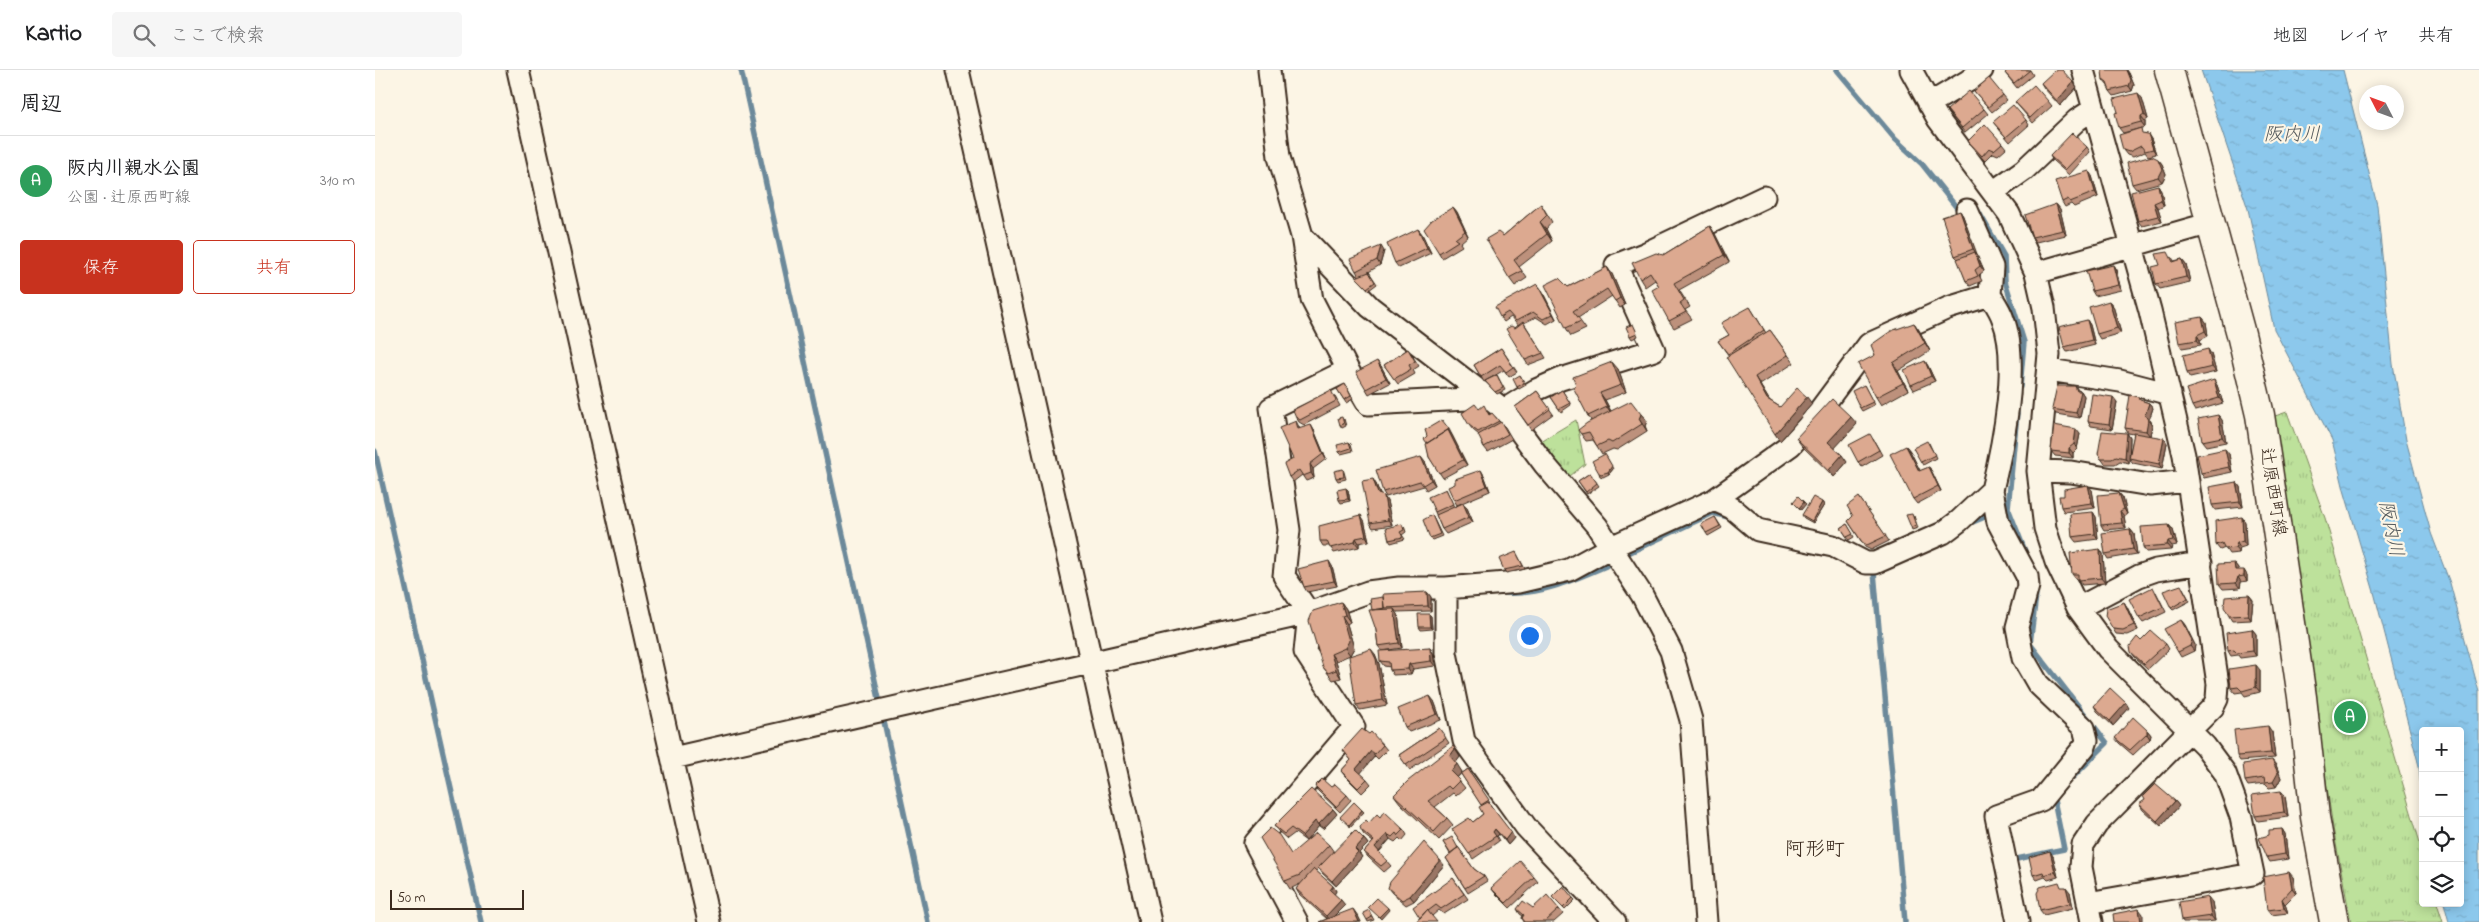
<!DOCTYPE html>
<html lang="ja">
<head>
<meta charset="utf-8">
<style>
  :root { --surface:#fff; --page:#f6f6f6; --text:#202124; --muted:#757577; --line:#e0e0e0; --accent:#c8321e }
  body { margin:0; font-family:"Indie Flower","Klee One",sans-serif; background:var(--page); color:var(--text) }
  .controls { position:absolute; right:15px; bottom:15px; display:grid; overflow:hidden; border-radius:5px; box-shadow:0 2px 12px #0003 }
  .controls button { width:45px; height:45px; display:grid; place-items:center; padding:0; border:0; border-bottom:1px solid var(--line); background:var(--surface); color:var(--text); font:25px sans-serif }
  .compass { position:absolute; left:1984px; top:15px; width:45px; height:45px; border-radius:50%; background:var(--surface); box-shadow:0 2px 12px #0003; rotate:312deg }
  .scale { position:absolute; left:15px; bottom:12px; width:134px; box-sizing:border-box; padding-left:5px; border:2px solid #3b2a1e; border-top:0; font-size:14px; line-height:18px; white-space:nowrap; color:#3b2a1e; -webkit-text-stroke:4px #fcf5e5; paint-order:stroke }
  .you { position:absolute; left:1154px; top:565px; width:18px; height:18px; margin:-12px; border:4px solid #fff; border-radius:50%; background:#1a73e8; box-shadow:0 0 0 8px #1a73e833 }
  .badge { display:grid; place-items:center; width:32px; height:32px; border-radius:50%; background:var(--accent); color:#fff; font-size:16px; font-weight:700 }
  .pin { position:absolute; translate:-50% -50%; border:2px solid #fff; box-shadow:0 1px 5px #0006 }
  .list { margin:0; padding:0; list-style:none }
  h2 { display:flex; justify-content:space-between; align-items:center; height:65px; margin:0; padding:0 20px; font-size:21px }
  h2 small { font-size:16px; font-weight:400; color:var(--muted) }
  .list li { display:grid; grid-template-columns:32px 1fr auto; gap:15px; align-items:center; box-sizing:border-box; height:90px; padding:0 20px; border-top:1px solid var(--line) }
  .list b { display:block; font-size:19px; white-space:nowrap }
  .list p { margin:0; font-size:16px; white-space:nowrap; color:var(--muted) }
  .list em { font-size:16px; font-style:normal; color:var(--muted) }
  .actions { display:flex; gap:10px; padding:15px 20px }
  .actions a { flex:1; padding:11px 0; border:1px solid var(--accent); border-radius:5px; text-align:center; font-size:18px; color:var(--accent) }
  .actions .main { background:var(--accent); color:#fff }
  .icon { flex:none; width:28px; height:28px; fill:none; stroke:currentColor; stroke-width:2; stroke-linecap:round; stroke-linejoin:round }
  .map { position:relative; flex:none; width:2104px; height:852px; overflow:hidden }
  header { display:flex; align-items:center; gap:30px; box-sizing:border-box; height:70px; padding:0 25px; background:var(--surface); border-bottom:1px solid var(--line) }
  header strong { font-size:24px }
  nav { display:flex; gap:28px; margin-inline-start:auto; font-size:18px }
  .search { width:350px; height:45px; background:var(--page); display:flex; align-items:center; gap:12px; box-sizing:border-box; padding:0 18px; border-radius:5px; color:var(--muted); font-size:19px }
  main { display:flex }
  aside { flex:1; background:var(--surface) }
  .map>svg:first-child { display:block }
  .grass { fill:url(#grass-tufts); stroke:#7c865c }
  .water { fill:url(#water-ripples); stroke:#6c899a }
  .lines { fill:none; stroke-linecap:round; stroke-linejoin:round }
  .stream { stroke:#6c899a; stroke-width:5.5 }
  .minor-casing { stroke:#3b2a1e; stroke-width:25 }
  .secondary-casing { stroke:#3b2a1e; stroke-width:31 }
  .minor { stroke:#fcf5e5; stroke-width:21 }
  .secondary { stroke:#fcf5e5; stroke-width:28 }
  .wall { fill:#bd917c; stroke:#3b2a1e }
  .shaded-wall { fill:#9a7665; stroke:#3b2a1e }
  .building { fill:#dca990; stroke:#3b2a1e }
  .labels { text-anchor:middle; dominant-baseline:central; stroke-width:4.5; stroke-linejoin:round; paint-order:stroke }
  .street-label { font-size:18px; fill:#3b2a1e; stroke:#fcf5e5 }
  .water-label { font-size:19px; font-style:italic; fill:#53595c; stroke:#fcf5e5 }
  .quarter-label { font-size:20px; fill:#3b2a1e; stroke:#fcf5e5 }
</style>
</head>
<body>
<header>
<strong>Kartio</strong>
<div class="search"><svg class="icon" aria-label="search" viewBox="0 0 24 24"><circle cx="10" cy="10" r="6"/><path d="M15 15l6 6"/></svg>ここで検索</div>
<nav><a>地図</a><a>レイヤ</a><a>共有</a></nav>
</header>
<main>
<aside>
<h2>周辺<small></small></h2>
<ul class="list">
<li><span class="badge" style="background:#2e9e5b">A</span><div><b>阪内川親水公園</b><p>公園 · 辻原西町線</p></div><em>310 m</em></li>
</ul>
<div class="actions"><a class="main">保存</a><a>共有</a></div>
</aside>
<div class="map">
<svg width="2104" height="852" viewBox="0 0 2104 852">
  <defs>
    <pattern id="grass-tufts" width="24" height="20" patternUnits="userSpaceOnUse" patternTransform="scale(1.25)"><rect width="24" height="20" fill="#bde19b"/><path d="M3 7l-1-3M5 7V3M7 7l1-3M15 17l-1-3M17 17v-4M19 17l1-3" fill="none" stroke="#a3c185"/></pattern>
    <pattern id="water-ripples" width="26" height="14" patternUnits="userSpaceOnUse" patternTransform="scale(1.25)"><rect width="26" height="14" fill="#8cc8ec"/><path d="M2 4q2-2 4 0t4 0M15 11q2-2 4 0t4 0" fill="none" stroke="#7aacca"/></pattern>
  </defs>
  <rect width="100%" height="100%" fill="#fcf5e5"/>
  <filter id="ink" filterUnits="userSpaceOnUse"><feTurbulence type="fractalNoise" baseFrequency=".02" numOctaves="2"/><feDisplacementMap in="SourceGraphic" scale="10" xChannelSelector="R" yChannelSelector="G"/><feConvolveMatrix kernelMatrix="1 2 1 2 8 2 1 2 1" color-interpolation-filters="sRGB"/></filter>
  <g filter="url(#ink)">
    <!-- grass -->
    <path class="grass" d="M 1912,342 L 1950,448 L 2048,783 L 2048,833 L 2062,833 L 2068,852 L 1976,852 L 1958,758 L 1897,347 Z
      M 1201,350 L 1210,394 L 1190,410 L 1161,374 Z"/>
    <!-- water -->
    <path class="water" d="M 1826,0 L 1968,0 L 2002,135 L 2018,294 L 2031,370 L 2056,463 L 2075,513 L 2104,622 L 2104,852 L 2074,852 L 2069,833 L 2085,833 L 2085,661 L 2048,661 L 2048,745 L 2044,696 L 1999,522 L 1969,420 L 1957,370 L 1899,259 L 1873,139 Z"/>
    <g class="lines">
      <!-- stream -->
      <path class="stream" d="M 366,0 L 553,852
        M 1462,0 L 1520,69 L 1547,94 L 1582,138 L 1587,136
        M 1602,139 L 1629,186 L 1630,211 L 1649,272 L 1645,317
        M 1642,343 L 1633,438 L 1650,481
        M 0,381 L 106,852
        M 1593,454 L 1617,444
        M 1249,485 L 1338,443 L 1353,447
        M 1499,502 L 1530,852
        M 1130,523 C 1166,525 1198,510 1231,496
        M 1661,525 L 1655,574 L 1732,673 L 1698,707
        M 1637,790 L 1689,779 L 1678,725"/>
      <!-- minor casing -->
      <g class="minor-casing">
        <path id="minor" d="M 143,0 L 334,852
          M 583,0 L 775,852
          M 894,0 L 904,87 L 927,166 L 995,237 L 1129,340 L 1170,395 L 1222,456 L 1267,525 L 1296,581 L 1316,650 L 1331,852
          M 1536,0 L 1563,49 L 1634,144 L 1661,203 L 1669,238 L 1674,284 L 1663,401 L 1670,458 L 1681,492 L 1703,538 L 1733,579 L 1830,676 L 1850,703 L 1866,747 L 1878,804 L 1713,833
          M 1708,0 L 1775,241 L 1809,385 L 1843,614 L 1842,629 L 1838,637 L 1722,754 L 1708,775 L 1706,797 L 1717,852
          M 1554,34 L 1593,11 L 1607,0
          M 1618,122 L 1649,100 L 1702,50 L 1719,39
          M 1661,203 L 1836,153
          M 1615,225 C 1620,233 1625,240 1628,249 C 1645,292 1628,375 1617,420
          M 973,300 L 993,334 L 1113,328
          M 1674,300 L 1745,311 L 1795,324
          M 1129,340 L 1161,320 L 1186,309 L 1279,280 L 1241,195 L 1269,184 L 1389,127
          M 1663,401 L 1696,402 L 1775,415 L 1813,411
          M 1339,430 L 1357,438 L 1383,460 L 1458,476 L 1491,493 L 1500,493 L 1568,463 L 1584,451 L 1617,420 L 1623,452 L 1652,506 L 1653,516 L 1642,557 L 1648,588 L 1663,614 L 1709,658 L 1712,670 L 1710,676 L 1666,730 L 1621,746 L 1643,852
          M 1071,518 L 1071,583 L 1089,671 L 1151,757 L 1240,852
          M 1703,538 L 1764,506 L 1781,500 L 1826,493
          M 298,688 L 934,543 L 993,522 L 1024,518 L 1071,518 L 1143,512 L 1194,500 L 1236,477 L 1339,430 L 1416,375 L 1433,356 L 1494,274 L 1573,238 L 1615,225 L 1617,197 L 1592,140
          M 922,852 L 880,773 L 979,657 L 930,582 L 934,543 L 909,506 L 914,460 L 896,338 L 973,300 L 937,230 L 927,166"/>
      </g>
      <!-- secondary casing -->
      <g class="secondary-casing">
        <path id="secondary" d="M 1794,0 L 1866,264 L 1885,345 L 1927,627 L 1940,747 L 1959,852"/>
      </g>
      <!-- minor -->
      <use href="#minor" class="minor"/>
      <!-- secondary -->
      <use href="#secondary" class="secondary"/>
    </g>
    <!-- wall -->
    <path class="wall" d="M 1655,0 L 1658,5 L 1642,18 L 1630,3 Z
      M 1754,3 L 1759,15 L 1757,21 L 1739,26 L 1735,21 L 1733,16 L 1728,10 Z
      M 1698,12 L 1702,17 L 1685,36 L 1669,18 L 1666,13 Z
      M 1599,21 L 1628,25 L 1632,30 L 1617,42 Z
      M 1767,28 L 1773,49 L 1770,51 L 1770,57 L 1748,63 L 1744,58 Z
      M 1673,31 L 1677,36 L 1658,53 L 1640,32 Z
      M 1609,39 L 1613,44 L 1590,63 L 1572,40 Z
      M 1651,50 L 1654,55 L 1635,72 L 1618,52 Z
      M 1770,63 L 1776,69 L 1781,84 L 1773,86 L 1770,82 L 1758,87 L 1752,85 L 1748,80 Z
      M 1593,71 L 1627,73 L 1631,78 L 1623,85 L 1618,83 L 1610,91 L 1596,76 Z
      M 1712,77 L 1715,82 L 1694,105 L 1678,91 L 1675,86 Z
      M 1783,89 L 1787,94 L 1791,104 L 1787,112 L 1761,119 L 1757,114 Z
      M 1717,106 L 1723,127 L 1699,137 L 1696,134 L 1690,137 L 1687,132 Z
      M 1783,115 L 1786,120 L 1789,135 L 1783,138 L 1787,151 L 1767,156 L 1763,151 Z
      M 1166,134 L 1177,152 L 1171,159 L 1177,171 L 1144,197 L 1152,208 L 1140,216 L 1134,208 L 1128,166 Z
      M 1681,134 L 1685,139 L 1691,165 L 1661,172 L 1657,167 Z
      M 1078,137 L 1082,142 L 1093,166 L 1085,173 L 1087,176 L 1067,188 L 1064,183 Z
      M 1585,141 L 1588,146 L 1601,184 L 1609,201 L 1604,205 L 1607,211 L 1595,216 L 1591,211 L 1583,189 L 1580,186 Z
      M 1335,156 L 1340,164 L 1354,192 L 1304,220 L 1315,237 L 1310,240 L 1317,249 L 1299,258 L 1294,251 L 1284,216 L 1280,210 L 1270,217 L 1265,209 L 1288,185 Z
      M 1043,159 L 1047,164 L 1056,183 L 1024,198 L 1020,193 Z
      M 1009,181 L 1005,195 L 992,203 L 994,202 L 1002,214 L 994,220 L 981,207 L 984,206 L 981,201 Z
      M 1797,187 L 1799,191 L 1807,189 L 1811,194 L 1815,212 L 1785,219 L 1781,214 L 1785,195 Z
      M 1738,195 L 1741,200 L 1746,220 L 1720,226 L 1717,221 Z
      M 1232,197 L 1237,204 L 1250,235 L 1245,238 L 1237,226 L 1203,248 L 1211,259 L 1196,266 L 1191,258 L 1193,217 Z
      M 1162,214 L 1166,219 L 1181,249 L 1172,254 L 1161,247 L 1149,253 L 1171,288 L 1153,295 L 1150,290 L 1140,258 L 1143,256 L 1136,247 L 1129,252 L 1125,247 Z
      M 1734,231 L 1738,236 L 1746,263 L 1725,269 L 1722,264 Z
      M 1375,237 L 1391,263 L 1395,260 L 1419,293 L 1385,315 L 1394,330 L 1405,337 L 1437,334 L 1405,371 L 1354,286 L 1343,271 L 1354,265 Z
      M 1827,247 L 1831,252 L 1833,266 L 1825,270 L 1826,275 L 1807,278 L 1804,273 Z
      M 1712,250 L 1715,255 L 1720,275 L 1692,282 L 1689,277 Z
      M 1539,253 L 1544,260 L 1555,281 L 1523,301 L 1533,320 L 1506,335 L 1501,327 L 1500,285 Z
      M 1259,257 L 1263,266 L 1257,269 L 1255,266 Z
      M 1126,278 L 1142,302 L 1134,307 L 1129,300 L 1109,312 L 1099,295 Z
      M 1033,279 L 1044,296 L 1038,300 L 1040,304 L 1023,314 L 1009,295 Z
      M 1836,284 L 1841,302 L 1815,308 L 1812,303 Z
      M 1550,291 L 1553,296 L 1560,311 L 1539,320 L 1536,315 Z
      M 1006,296 L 1015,313 L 994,324 L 991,319 Z
      M 1243,299 L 1251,322 L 1230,330 L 1236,341 L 1266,344 L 1272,351 L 1270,356 L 1272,361 L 1242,380 L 1238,379 L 1227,384 L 1218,370 L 1211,371 L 1206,364 L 1216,350 L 1213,346 L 1201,315 Z
      M 1122,305 L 1130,320 L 1122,324 L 1110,311 Z
      M 1145,305 L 1151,315 L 1144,319 L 1142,317 Z
      M 970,314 L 978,329 L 971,333 L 962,319 Z
      M 1489,315 L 1499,335 L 1487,341 L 1485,338 Z
      M 1842,315 L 1848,333 L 1820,341 L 1817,336 Z
      M 1700,316 L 1703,321 L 1706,321 L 1709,326 L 1705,348 L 1681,344 L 1677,339 Z
      M 1187,320 L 1196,335 L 1186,342 L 1176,327 Z
      M 1162,321 L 1178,344 L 1156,360 L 1140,337 Z
      M 959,325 L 965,336 L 929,355 L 924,352 L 921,347 Z
      M 1768,331 L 1774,333 L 1778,338 L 1774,350 L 1777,355 L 1775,366 L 1792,373 L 1787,399 L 1758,393 L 1754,388 L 1759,364 L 1753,363 L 1750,358 Z
      M 1742,332 L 1737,359 L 1716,356 L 1713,351 Z
      M 1104,339 L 1124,351 L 1130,357 L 1137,369 L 1113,382 L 1109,377 L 1104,365 L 1098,360 L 1094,355 Z
      M 1843,345 L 1847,350 L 1851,372 L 1831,376 L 1827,371 Z
      M 969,349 L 971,356 L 967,358 L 965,355 Z
      M 921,351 L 925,359 L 939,360 L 951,389 L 938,399 L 939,408 L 931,411 L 927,405 L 918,412 L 914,407 L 918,389 Z
      M 1482,354 L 1459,378 L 1472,392 L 1459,407 L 1427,376 L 1421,368 Z
      M 1074,359 L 1092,395 L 1068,408 L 1054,387 L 1052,373 Z
      M 1752,363 L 1755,368 L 1754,393 L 1745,391 L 1740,394 L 1730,394 L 1723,384 Z
      M 1705,364 L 1702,379 L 1698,383 L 1698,388 L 1680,386 L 1676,381 Z
      M 1498,369 L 1507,385 L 1487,397 L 1483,392 Z
      M 974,372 L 976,374 L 978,381 L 966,384 L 964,382 Z
      M 1554,373 L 1561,388 L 1548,395 L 1546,392 Z
      M 1531,376 L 1535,381 L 1545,401 L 1554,397 L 1557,402 L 1566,421 L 1542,434 L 1538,429 Z
      M 1854,384 L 1857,402 L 1829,408 L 1826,403 Z
      M 1050,392 L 1060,415 L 1051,420 L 1049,416 L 1011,427 L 1008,422 Z
      M 968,399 L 969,402 L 971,409 L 963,411 L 961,408 Z
      M 1238,399 L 1234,404 L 1228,407 L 1225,406 L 1224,403 Z
      M 1215,403 L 1224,416 L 1212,424 L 1203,411 Z
      M 1109,405 L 1115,421 L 1082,435 L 1079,430 L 1080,414 Z
      M 1861,412 L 1865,417 L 1868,437 L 1840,440 L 1837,435 Z
      M 1001,414 L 1005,425 L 1012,431 L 1017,455 L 998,458 L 995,453 Z
      M 971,418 L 973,420 L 975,431 L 966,433 L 964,430 Z
      M 1071,419 L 1079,437 L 1088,433 L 1092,438 L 1098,452 L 1071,464 L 1067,459 L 1060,442 Z
      M 1717,420 L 1720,438 L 1689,442 L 1686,437 Z
      M 1744,423 L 1748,428 L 1752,444 L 1749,446 L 1751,458 L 1729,460 L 1726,455 Z
      M 1484,427 L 1514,471 L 1496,480 L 1490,477 L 1473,451 L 1478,446 Z
      M 1447,432 L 1449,435 L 1438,453 L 1429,448 L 1427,445 Z
      M 1718,442 L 1721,447 L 1723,469 L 1701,472 L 1697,467 Z
      M 1057,445 L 1067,466 L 1057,470 L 1055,468 Z
      M 1539,446 L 1543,458 L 1537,460 L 1536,457 Z
      M 1340,447 L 1347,458 L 1333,466 L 1331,463 Z
      M 1867,447 L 1870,452 L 1871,476 L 1865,478 L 1864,483 L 1854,484 L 1850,478 L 1845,480 L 1841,475 Z
      M 989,450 L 994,471 L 984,473 L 984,477 L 959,483 L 955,476 L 948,476 L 945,471 Z
      M 1472,454 L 1479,467 L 1474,470 L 1466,458 Z
      M 1794,455 L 1798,460 L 1802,475 L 1797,476 L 1796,480 L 1771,482 L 1768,477 Z
      M 1029,456 L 1031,462 L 1027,465 L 1030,469 L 1016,473 L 1014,470 Z
      M 1755,459 L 1759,464 L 1762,484 L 1733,489 L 1730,484 Z
      M 1725,479 L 1728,484 L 1730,513 L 1707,515 L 1703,509 L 1701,509 L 1697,504 Z
      M 1141,482 L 1150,499 L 1131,503 L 1129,500 Z
      M 1859,493 L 1863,498 L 1863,500 L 1872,505 L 1872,511 L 1866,512 L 1865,518 L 1848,519 L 1844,514 Z
      M 957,496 L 962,516 L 932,522 L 929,517 Z
      M 1808,518 L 1815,531 L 1798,540 L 1796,538 Z
      M 1052,522 L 1056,527 L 1056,541 L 1021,542 L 1023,544 L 1027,578 L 1007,581 L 1003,576 L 1001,560 L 997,540 L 1009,528 Z
      M 1781,522 L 1791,542 L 1768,553 L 1764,548 Z
      M 1874,525 L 1878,530 L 1876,550 L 1857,551 L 1854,546 Z
      M 966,532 L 971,539 L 975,552 L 972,554 L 979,578 L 975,585 L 961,591 L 966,608 L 958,610 L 948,597 Z
      M 1749,532 L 1752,537 L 1763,560 L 1752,565 L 1741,564 L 1738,559 Z
      M 1056,546 L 1057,559 L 1046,560 L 1044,557 Z
      M 1806,550 L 1810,555 L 1820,575 L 1819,581 L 1806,587 L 1803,582 Z
      M 1877,559 L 1881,564 L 1881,586 L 1865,588 L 1863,585 L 1856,586 L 1853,581 Z
      M 1766,571 L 1791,574 L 1794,579 L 1773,599 L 1760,587 L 1756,582 Z
      M 1055,578 L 1058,583 L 1060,596 L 1038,599 L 1036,604 L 1018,605 L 1015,600 L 1015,597 L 1009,596 L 1005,591 Z
      M 1000,584 L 1004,594 L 1012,635 L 985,640 L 981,635 Z
      M 1885,600 L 1885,622 L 1870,626 L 1867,622 L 1860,623 L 1856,618 Z
      M 1059,631 L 1066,650 L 1034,662 L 1030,657 Z
      M 1719,636 L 1754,638 L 1738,656 L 1722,641 Z
      M 1064,658 L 1074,673 L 1035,700 L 1024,685 Z
      M 1772,660 L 1776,665 L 1775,669 L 1758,685 L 1744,673 L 1740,668 Z
      M 1897,662 L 1900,688 L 1865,691 L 1862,686 Z
      M 1008,675 L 1012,680 L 1003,689 L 1000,686 L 985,703 L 992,709 L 996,714 L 987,723 L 970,706 L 966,701 L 976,690 L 968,680 Z
      M 1085,687 L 1080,693 L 1087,702 L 1082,708 L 1090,718 L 1081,726 L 1078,723 L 1060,737 L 1072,748 L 1078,755 L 1064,770 L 1025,733 L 1019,725 Z
      M 1901,695 L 1906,708 L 1901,717 L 1894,718 L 1890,714 L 1873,716 L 1870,711 Z
      M 1093,699 L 1115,733 L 1114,733 L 1139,768 L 1133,775 L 1124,764 L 1122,767 L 1124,771 L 1098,789 L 1077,759 L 1098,752 L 1108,744 L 1107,736 L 1086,704 Z
      M 940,716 L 956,717 L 972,725 L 976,730 L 965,742 L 943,721 Z
      M 1906,721 L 1910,726 L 1913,747 L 1883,751 L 1880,746 Z
      M 1800,731 L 1804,736 L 1786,756 L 1768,740 L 1764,734 Z
      M 958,739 L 962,744 L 948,759 L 944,756 L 931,771 L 920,763 L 912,769 L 903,761 L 899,756 Z
      M 1005,747 L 1029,760 L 1032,765 L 1027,771 L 1024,768 L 1020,772 L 1015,769 L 1004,782 L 1016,796 L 1009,802 L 993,787 L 989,782 L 998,772 L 989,765 L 986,760 L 994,753 Z
      M 1907,759 L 1910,764 L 1913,789 L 1895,792 L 1892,787 L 1894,765 Z
      M 989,769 L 993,774 L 984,783 L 987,787 L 961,816 L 947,803 L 944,798 L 941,801 L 958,816 L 961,821 L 959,824 L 970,835 L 959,846 L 983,846 L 986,852 L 944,852 L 952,849 L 924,824 L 921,819 L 925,814 L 915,819 L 910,811 L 916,784 L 954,775 L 959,782 Z
      M 1068,772 L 1083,777 L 1099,799 L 1109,806 L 1112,811 L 1093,823 L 1071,788 L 1075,784 Z
      M 1678,786 L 1683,807 L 1673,810 L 1670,807 L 1662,810 L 1658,805 Z
      M 1069,795 L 1039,831 L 1031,835 L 1017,823 L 1013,818 Z
      M 1159,807 L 1163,812 L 1135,838 L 1120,823 L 1116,818 Z
      M 1918,807 L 1921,823 L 1910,834 L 1913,843 L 1896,845 L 1892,840 Z
      M 1078,808 L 1093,829 L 1069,844 L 1064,840 L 1057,846 L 1041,852 Z
      M 1695,822 L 1698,838 L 1669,845 L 1665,840 Z
      M 1177,827 L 1198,828 L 1200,830 L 1190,840 Z
      M 1837,832 L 1840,851 L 1831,852 L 1808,852 L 1807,850 Z
      M 1158,838 L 1184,839 L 1188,844 L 1179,852 L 1149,852 L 1147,848 L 1148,846 L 1145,844 L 1142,839 Z
      M 995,843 L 999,850 L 993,852 L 992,850 Z"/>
    <!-- shaded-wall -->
    <path class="shaded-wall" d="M 1752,0 L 1754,3 L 1759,15 L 1757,21 L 1754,16 Z
      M 1698,12 L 1702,17 L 1685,36 L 1682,31 Z
      M 1763,23 L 1767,28 L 1773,49 L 1769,44 Z
      M 1766,46 L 1770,51 L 1770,57 L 1766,52 Z
      M 1773,64 L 1776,69 L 1781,84 L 1778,79 Z
      M 1783,89 L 1787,94 L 1791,104 L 1787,112 L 1783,107 Z
      M 1714,101 L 1717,106 L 1723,127 L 1720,122 Z
      M 1783,115 L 1786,120 L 1789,135 L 1786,130 Z
      M 1779,133 L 1783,138 L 1787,151 L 1783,146 Z
      M 1681,134 L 1685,139 L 1691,165 L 1688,160 Z
      M 1078,137 L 1082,142 L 1093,166 L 1090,161 Z
      M 1585,141 L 1588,146 L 1602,184 L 1598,179 Z
      M 1165,152 L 1171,159 L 1177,171 L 1172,164 Z
      M 1335,156 L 1340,164 L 1354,192 L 1349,185 Z
      M 1043,159 L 1047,164 L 1056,183 L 1052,178 Z
      M 1006,176 L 1009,181 L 1005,195 L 1002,190 Z
      M 1600,182 L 1603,187 L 1609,201 L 1605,196 Z
      M 1807,189 L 1811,194 L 1815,212 L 1811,207 Z
      M 1738,195 L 1741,200 L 1746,220 L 1743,215 Z
      M 1232,197 L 1237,204 L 1250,235 L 1245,228 Z
      M 1162,214 L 1166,219 L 1181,249 L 1178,244 Z
      M 1734,231 L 1738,236 L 1746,263 L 1742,258 Z
      M 1827,247 L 1831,252 L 1833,266 L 1830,261 Z
      M 1712,250 L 1715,255 L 1720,275 L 1717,270 Z
      M 1539,253 L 1544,260 L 1555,281 L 1550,273 Z
      M 1822,265 L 1825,270 L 1826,275 L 1822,270 Z
      M 1833,279 L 1836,284 L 1841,302 L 1837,297 Z
      M 1002,291 L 1006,296 L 1015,313 L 1011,308 Z
      M 1550,291 L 1553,296 L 1560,311 L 1556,306 Z
      M 1237,292 L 1243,299 L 1251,322 L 1246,315 Z
      M 1518,293 L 1523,301 L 1533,320 L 1528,313 Z
      M 1380,307 L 1385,315 L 1398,336 L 1392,329 Z
      M 1839,310 L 1842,315 L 1848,333 L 1844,328 Z
      M 1700,316 L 1704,321 L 1706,321 L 1709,326 L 1705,348 L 1701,343 L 1702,321 Z
      M 1225,323 L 1230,330 L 1237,344 L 1232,337 Z
      M 1432,327 L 1437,334 L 1405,371 L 1400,364 Z
      M 1738,327 L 1742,332 L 1737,359 L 1734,354 Z
      M 1774,333 L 1778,338 L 1774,350 L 1777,355 L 1775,366 L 1771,361 L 1770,345 Z
      M 1266,344 L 1272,351 L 1270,356 L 1272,361 L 1264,349 Z
      M 1843,345 L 1847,350 L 1851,372 L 1847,367 Z
      M 1476,347 L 1482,354 L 1458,380 L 1453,372 Z
      M 936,355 L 939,360 L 951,389 L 948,384 Z
      M 1701,359 L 1705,364 L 1702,379 L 1699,374 Z
      M 1073,360 L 1077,365 L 1092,395 L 1088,390 Z
      M 1752,363 L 1755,368 L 1754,393 L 1750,388 Z
      M 1789,368 L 1792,373 L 1787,399 L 1784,394 Z
      M 1531,376 L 1535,381 L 1548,406 L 1544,401 Z
      M 1694,378 L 1698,383 L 1698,388 L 1694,383 Z
      M 1850,379 L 1854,384 L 1857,402 L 1854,397 Z
      M 1467,385 L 1472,392 L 1459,407 L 1454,400 Z
      M 1231,386 L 1238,399 L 1234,404 L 1233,402 Z
      M 1046,387 L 1050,392 L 1060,415 L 1056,410 Z
      M 935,394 L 938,399 L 939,408 L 936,403 Z
      M 1554,397 L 1557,402 L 1566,421 L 1563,416 Z
      M 1106,400 L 1109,405 L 1115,421 L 1112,416 Z
      M 998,409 L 1001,414 L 1007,429 L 1003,424 Z
      M 1861,412 L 1865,417 L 1868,437 L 1865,432 Z
      M 1713,415 L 1717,420 L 1720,438 L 1717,433 Z
      M 971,418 L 973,420 L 975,431 L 973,429 Z
      M 1744,423 L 1748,428 L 1752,444 L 1749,439 Z
      M 1009,426 L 1012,431 L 1017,455 L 1013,450 Z
      M 1429,432 L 1431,434 L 1426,440 L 1424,438 Z
      M 1447,432 L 1449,435 L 1438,453 L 1437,451 Z
      M 1088,433 L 1092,438 L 1098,452 L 1094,447 Z
      M 1745,441 L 1749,446 L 1751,458 L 1747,453 Z
      M 1718,442 L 1721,447 L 1723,469 L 1720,464 Z
      M 986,445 L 989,450 L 994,471 L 991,466 Z
      M 1867,447 L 1870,452 L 1871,476 L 1868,471 Z
      M 1794,455 L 1798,460 L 1802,475 L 1798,470 Z
      M 1755,459 L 1759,464 L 1762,484 L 1758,479 Z
      M 981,468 L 984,473 L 984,477 L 980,472 Z
      M 1793,471 L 1797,476 L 1796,480 L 1792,475 Z
      M 1862,473 L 1865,478 L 1864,483 L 1860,478 Z
      M 1725,479 L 1728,484 L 1730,513 L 1726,508 Z
      M 954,491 L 957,496 L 962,516 L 959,511 Z
      M 1859,493 L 1863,498 L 1864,505 L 1860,500 Z
      M 1869,500 L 1872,505 L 1872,511 L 1869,506 Z
      M 1863,507 L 1866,512 L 1865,518 L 1861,513 Z
      M 1052,522 L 1056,527 L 1056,541 L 1053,536 Z
      M 1874,525 L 1878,530 L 1876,550 L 1873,545 Z
      M 966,532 L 971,539 L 975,552 L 970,545 Z
      M 1749,532 L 1752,537 L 1763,560 L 1759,555 Z
      M 1019,539 L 1023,544 L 1027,578 L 1024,573 Z
      M 1054,544 L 1056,546 L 1057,559 L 1055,557 Z
      M 967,546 L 972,554 L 979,578 L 975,585 L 970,578 Z
      M 1806,550 L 1810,555 L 1820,575 L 1819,581 L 1815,576 Z
      M 1877,559 L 1881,564 L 1881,586 L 1878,581 Z
      M 1055,578 L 1058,583 L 1060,596 L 1056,591 Z
      M 996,579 L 1000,584 L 1004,594 L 1012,635 L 1008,630 Z
      M 956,584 L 961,591 L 966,608 L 961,600 Z
      M 1034,594 L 1038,599 L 1036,604 L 1033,599 Z
      M 1881,595 L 1885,600 L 1885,622 L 1881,617 Z
      M 1055,626 L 1059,631 L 1066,650 L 1062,644 Z
      M 1751,633 L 1754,638 L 1738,656 L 1735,651 Z
      M 1893,656 L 1897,662 L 1900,688 L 1896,683 Z
      M 1772,660 L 1776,665 L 1775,669 L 1772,664 Z
      M 1080,679 L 1085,687 L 1080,694 L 1075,686 Z
      M 996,681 L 1000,686 L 985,704 L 981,699 Z
      M 1897,690 L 1901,695 L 1906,708 L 1901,717 L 1898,712 Z
      M 1082,694 L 1087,702 L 1081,709 L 1076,701 Z
      M 1906,721 L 1910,726 L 1913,747 L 1909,742 Z
      M 1800,731 L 1804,736 L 1786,756 L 1782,751 Z
      M 958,739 L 962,744 L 948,759 L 944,754 Z
      M 987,740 L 989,742 L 975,757 L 974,755 Z
      M 940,751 L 944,756 L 931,771 L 927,766 Z
      M 1120,759 L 1124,764 L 1121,767 L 1118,762 Z
      M 1907,759 L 1910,764 L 1913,789 L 1910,784 Z
      M 1136,762 L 1139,768 L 1133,775 L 1130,770 Z
      M 1012,764 L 1015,769 L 1004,782 L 1000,777 Z
      M 989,769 L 993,774 L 984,783 L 987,787 L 961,816 L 957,811 L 980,779 Z
      M 1675,781 L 1678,786 L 1683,807 L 1680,802 Z
      M 1065,790 L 1069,795 L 1039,831 L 1035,826 Z
      M 1914,802 L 1918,807 L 1921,823 L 1917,818 Z
      M 958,816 L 961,821 L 959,825 L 955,820 Z
      M 1691,817 L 1695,822 L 1698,838 L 1695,833 Z
      M 1833,827 L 1837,832 L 1840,851 L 1836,846 Z
      M 1907,829 L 1910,834 L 1913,843 L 1909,838 Z
      M 966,830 L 970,835 L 954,851 L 951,846 Z
      M 1013,838 L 1014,840 L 1006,849 L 1004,847 Z
      M 978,839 L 983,846 L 986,852 L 984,852 Z
      M 1764,839 L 1768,844 L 1768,852 L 1766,852 Z"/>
    <!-- building -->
    <path class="building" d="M 1633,0 L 1655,0 L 1639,13 L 1630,3 Z
      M 1680,0 L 1687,0 L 1698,12 L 1682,31 L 1666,13 Z
      M 1731,0 L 1752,0 L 1756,10 L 1754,16 L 1735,21 L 1732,13 L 1728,10 L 1727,1 Z
      M 1614,8 L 1628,25 L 1613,37 L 1599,21 Z
      M 1659,15 L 1673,31 L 1655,48 L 1640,32 Z
      M 1594,21 L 1609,39 L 1587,58 L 1572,40 Z
      M 1763,23 L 1769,44 L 1766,46 L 1766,52 L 1744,58 L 1740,43 L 1743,42 L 1739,29 Z
      M 1638,35 L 1651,50 L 1631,67 L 1618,52 Z
      M 1610,54 L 1627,73 L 1619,80 L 1614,78 L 1607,86 L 1593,71 Z
      M 1766,58 L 1767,63 L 1773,64 L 1778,79 L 1770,81 L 1766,76 L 1754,82 L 1748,80 L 1744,65 Z
      M 1697,63 L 1712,77 L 1690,100 L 1675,86 Z
      M 1777,86 L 1783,89 L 1787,99 L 1783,107 L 1757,114 L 1752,93 Z
      M 1714,101 L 1720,122 L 1695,132 L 1693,129 L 1687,132 L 1680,111 Z
      M 1783,115 L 1786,130 L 1779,133 L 1783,146 L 1763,151 L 1756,122 Z
      M 1166,134 L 1172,145 L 1165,152 L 1172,164 L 1139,190 L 1147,201 L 1134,208 L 1111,169 L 1123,162 L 1128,166 Z
      M 1681,134 L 1688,160 L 1657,167 L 1650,145 Z
      M 1078,137 L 1090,161 L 1080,169 L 1083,171 L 1064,183 L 1049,159 L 1057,150 Z
      M 1585,141 L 1598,179 L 1580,186 L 1567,147 Z
      M 1335,156 L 1349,185 L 1299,213 L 1309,230 L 1305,233 L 1311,242 L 1294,251 L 1277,220 L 1284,216 L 1275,202 L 1265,209 L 1257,193 L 1281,183 L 1288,185 Z
      M 1043,159 L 1052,178 L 1020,193 L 1012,174 Z
      M 1006,176 L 1002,190 L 981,201 L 975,189 Z
      M 1600,182 L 1605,196 L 1600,200 L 1603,206 L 1591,211 L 1582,189 Z
      M 1793,182 L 1798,192 L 1807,189 L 1811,207 L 1781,214 L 1777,197 L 1785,195 L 1781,184 Z
      M 1738,195 L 1743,215 L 1717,221 L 1711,201 Z
      M 1232,197 L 1245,228 L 1240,231 L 1232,219 L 1198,241 L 1206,251 L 1191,258 L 1170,215 L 1184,208 L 1193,217 Z
      M 994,202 L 1000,212 L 992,218 L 981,207 Z
      M 1162,214 L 1178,244 L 1168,249 L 1158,242 L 1141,251 L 1133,242 L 1125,247 L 1120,237 Z
      M 1734,231 L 1742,258 L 1722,264 L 1714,237 Z
      M 1375,237 L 1389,260 L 1353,284 L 1343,271 L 1354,265 L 1346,253 Z
      M 1827,247 L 1830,261 L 1822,265 L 1822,270 L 1804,273 L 1800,252 Z
      M 1712,250 L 1717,270 L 1689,277 L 1684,257 Z
      M 1148,252 L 1168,283 L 1150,290 L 1131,259 L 1136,256 L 1140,258 Z
      M 1539,253 L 1550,273 L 1518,293 L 1528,313 L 1501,327 L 1483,294 L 1500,285 L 1496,275 L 1516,261 Z
      M 1258,254 L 1262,263 L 1255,266 L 1251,257 Z
      M 1395,260 L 1413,285 L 1380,307 L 1392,329 L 1405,337 L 1422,318 L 1432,327 L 1400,364 L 1351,287 Z
      M 1126,278 L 1138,297 L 1131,302 L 1125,295 L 1106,307 L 1099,295 Z
      M 1033,279 L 1040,291 L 1034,295 L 1036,299 L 1019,309 L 1009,295 Z
      M 1833,279 L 1837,297 L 1812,303 L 1808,285 Z
      M 1002,291 L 1011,308 L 991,319 L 981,302 Z
      M 1550,291 L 1556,306 L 1536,315 L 1529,300 Z
      M 1237,292 L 1246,315 L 1225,323 L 1232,337 L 1213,346 L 1198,317 L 1201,315 L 1198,307 Z
      M 1122,305 L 1128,318 L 1120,322 L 1110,311 Z
      M 1145,305 L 1149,313 L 1142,317 L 1138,309 Z
      M 1839,310 L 1844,328 L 1817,336 L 1811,319 Z
      M 970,314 L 976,326 L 969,330 L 962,319 Z
      M 1489,315 L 1498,332 L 1485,338 L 1477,321 Z
      M 1682,316 L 1700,316 L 1702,321 L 1706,321 L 1701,343 L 1677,339 Z
      M 956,320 L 961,331 L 925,350 L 921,347 L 918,340 Z
      M 1187,320 L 1195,333 L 1184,339 L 1176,327 Z
      M 1162,321 L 1175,339 L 1153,355 L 1140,337 Z
      M 1717,324 L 1738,327 L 1734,354 L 1713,351 Z
      M 1755,325 L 1764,327 L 1765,330 L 1774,333 L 1770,345 L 1773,350 L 1771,361 L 1750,358 Z
      M 1457,329 L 1476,347 L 1453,372 L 1467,385 L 1454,400 L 1421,368 Z
      M 1256,331 L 1266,344 L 1264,349 L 1267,354 L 1237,373 L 1233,371 L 1222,376 L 1214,362 L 1206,364 L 1203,360 L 1212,353 Z
      M 1100,334 L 1104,339 L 1109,335 L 1114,345 L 1117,343 L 1124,351 L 1103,362 L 1094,355 L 1087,343 Z
      M 1843,345 L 1847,367 L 1827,371 L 1823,349 Z
      M 967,347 L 969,354 L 965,355 L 963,348 Z
      M 1067,350 L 1074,359 L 1052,373 L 1049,369 L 1052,366 L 1050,360 Z
      M 921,351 L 923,359 L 936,355 L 948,384 L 935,394 L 936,403 L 928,406 L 924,400 L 914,407 L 909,394 L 918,389 L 904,358 Z
      M 1126,352 L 1133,364 L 1109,377 L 1103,365 Z
      M 1679,355 L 1701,359 L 1699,374 L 1694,378 L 1694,383 L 1676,381 Z
      M 1073,360 L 1088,390 L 1064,403 L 1054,387 L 1051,374 Z
      M 1727,361 L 1752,363 L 1750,388 L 1741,386 L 1737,389 L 1726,389 L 1723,384 Z
      M 1759,363 L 1789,368 L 1784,394 L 1754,388 Z
      M 1495,364 L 1504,380 L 1483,392 L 1474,375 Z
      M 1552,371 L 1560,385 L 1546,392 L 1538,378 Z
      M 974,372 L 976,378 L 964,382 L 962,375 Z
      M 1531,376 L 1544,401 L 1554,397 L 1563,416 L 1538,429 L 1515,384 Z
      M 1850,379 L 1854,397 L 1826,403 L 1822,385 Z
      M 1230,384 L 1237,396 L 1233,402 L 1226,404 L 1224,403 L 1217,391 Z
      M 1046,387 L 1056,410 L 1048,415 L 1045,411 L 1008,422 L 1001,400 Z
      M 968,399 L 969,407 L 961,408 L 959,401 Z
      M 1106,400 L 1112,416 L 1079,430 L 1073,417 L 1080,414 L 1080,409 Z
      M 1215,403 L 1222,413 L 1211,422 L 1203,411 Z
      M 998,409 L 1003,424 L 1009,426 L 1013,450 L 995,453 L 987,411 Z
      M 1861,412 L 1865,432 L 1837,435 L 1834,417 Z
      M 1713,415 L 1717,433 L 1686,437 L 1684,426 L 1689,426 L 1689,419 Z
      M 971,418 L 973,429 L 964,430 L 962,420 Z
      M 1071,419 L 1078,434 L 1060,442 L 1053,427 Z
      M 1744,423 L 1749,439 L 1745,441 L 1747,453 L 1726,455 L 1723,425 Z
      M 1423,426 L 1429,432 L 1424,438 L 1418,432 Z
      M 1438,427 L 1447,432 L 1437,451 L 1427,445 Z
      M 1484,427 L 1511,466 L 1492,475 L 1487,472 L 1473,451 L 1478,446 L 1472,436 Z
      M 1088,433 L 1094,447 L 1067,459 L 1061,445 Z
      M 1718,442 L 1720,464 L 1697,467 L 1695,444 Z
      M 1537,444 L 1541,455 L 1536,457 L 1531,445 Z
      M 986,445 L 991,466 L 981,468 L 980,472 L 955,478 L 952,471 L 945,471 L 944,456 Z
      M 1057,445 L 1065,464 L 1055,468 L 1048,450 Z
      M 1340,447 L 1345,456 L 1331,463 L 1326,454 Z
      M 1867,447 L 1868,471 L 1862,473 L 1860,478 L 1850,479 L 1847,473 L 1841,475 L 1840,451 Z
      M 1027,454 L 1029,460 L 1025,462 L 1028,467 L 1014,470 L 1011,458 Z
      M 1472,454 L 1478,464 L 1472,467 L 1466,458 Z
      M 1794,455 L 1798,470 L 1793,471 L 1792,475 L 1768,477 L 1766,457 Z
      M 1755,459 L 1758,479 L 1730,484 L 1727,463 Z
      M 1725,479 L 1726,508 L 1703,510 L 1703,504 L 1697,504 L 1695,483 Z
      M 1141,482 L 1148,496 L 1129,500 L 1124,489 Z
      M 954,491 L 959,511 L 929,517 L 923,499 Z
      M 1859,493 L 1860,500 L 1869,500 L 1869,506 L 1863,507 L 1861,513 L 1844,514 L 1843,494 Z
      M 1806,515 L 1813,528 L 1796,538 L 1788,521 Z
      M 1778,517 L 1788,537 L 1764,548 L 1754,529 Z
      M 1052,522 L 1053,536 L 1009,538 L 1008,524 Z
      M 1874,525 L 1873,545 L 1854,546 L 1849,537 L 1850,527 Z
      M 1008,527 L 1009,538 L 1010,538 L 997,540 L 995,529 Z
      M 966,532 L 970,545 L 967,546 L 974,571 L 970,578 L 956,584 L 961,600 L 953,603 L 948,597 L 934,551 L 938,541 Z
      M 1749,532 L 1759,555 L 1748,560 L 1738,559 L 1730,546 L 1731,539 Z
      M 1019,539 L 1024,573 L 1003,576 L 1001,560 L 994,540 Z
      M 1043,544 L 1054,544 L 1055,557 L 1044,557 Z
      M 1806,550 L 1817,570 L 1815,576 L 1803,582 L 1789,559 Z
      M 1877,559 L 1878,581 L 1862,583 L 1859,580 L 1853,581 L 1851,563 Z
      M 1776,561 L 1791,574 L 1769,594 L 1756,582 L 1755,576 L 1762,567 L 1766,571 Z
      M 1055,578 L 1056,591 L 1034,594 L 1033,599 L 1015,600 L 1014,592 L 1005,591 L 1004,581 Z
      M 996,579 L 1001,589 L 1008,630 L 981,635 L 974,586 Z
      M 1881,595 L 1881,617 L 1867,621 L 1863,617 L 1856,618 L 1854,599 Z
      M 1735,618 L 1751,633 L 1735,651 L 1719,636 Z
      M 1055,626 L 1062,644 L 1030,657 L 1023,639 Z
      M 1758,647 L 1772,660 L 1772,664 L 1755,680 L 1740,668 Z
      M 1893,656 L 1896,683 L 1862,686 L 1859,660 Z
      M 1064,658 L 1071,668 L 1031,695 L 1024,685 Z
      M 987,659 L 994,664 L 996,662 L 1008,675 L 1000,684 L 996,681 L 981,699 L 992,709 L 983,718 L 966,701 L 976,690 L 968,680 Z
      M 1078,676 L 1080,679 L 1075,686 L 1082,694 L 1076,701 L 1085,710 L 1076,719 L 1073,716 L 1053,731 L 1072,748 L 1059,762 L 1019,725 L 1033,711 Z
      M 1897,690 L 1903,703 L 1898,712 L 1890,713 L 1889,708 L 1870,711 L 1868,694 Z
      M 1093,699 L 1114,730 L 1106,735 L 1086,704 Z
      M 947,709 L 956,717 L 960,714 L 972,725 L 961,737 L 940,716 Z
      M 1780,714 L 1800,731 L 1782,751 L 1764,734 L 1770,730 L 1768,726 Z
      M 936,719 L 958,739 L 944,754 L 940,751 L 927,766 L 916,758 L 909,764 L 899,756 Z
      M 1906,721 L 1909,742 L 1880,746 L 1877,725 Z
      M 979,732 L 987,740 L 974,755 L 965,747 Z
      M 1113,732 L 1136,762 L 1130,770 L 1120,759 L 1118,762 L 1121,766 L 1094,784 L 1077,759 L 1094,748 L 1098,752 L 1108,744 L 1104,737 Z
      M 1009,741 L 1029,760 L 1023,766 L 1021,763 L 1017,767 L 1012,764 L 1000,777 L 1012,791 L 1006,796 L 989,782 L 999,771 L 986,760 L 985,757 L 991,750 L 994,753 L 1002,744 L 1005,747 Z
      M 895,758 L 904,765 L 916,784 L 941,763 L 954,775 L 925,805 L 910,811 L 885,768 Z
      M 1907,759 L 1910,784 L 1892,787 L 1884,768 L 1894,765 L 1894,760 Z
      M 980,760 L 989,769 L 980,779 L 983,782 L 957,811 L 943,798 Z
      M 1077,767 L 1083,778 L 1075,783 L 1068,772 Z
      M 1049,772 L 1065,790 L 1035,826 L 1027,830 L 1013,818 L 1015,812 Z
      M 1083,777 L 1099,799 L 1109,806 L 1090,818 L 1071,788 Z
      M 1675,781 L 1680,802 L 1669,805 L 1668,802 L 1658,805 L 1654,787 Z
      M 1145,791 L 1159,807 L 1131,833 L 1116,818 Z
      M 939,799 L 958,816 L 955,820 L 966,830 L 951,846 L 921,819 Z
      M 1914,802 L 1917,818 L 1907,829 L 1909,838 L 1892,840 L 1888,807 Z
      M 1078,808 L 1089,824 L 1066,839 L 1061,835 L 1053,841 L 1052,840 L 1045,848 L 1038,837 Z
      M 1684,812 L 1686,817 L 1691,817 L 1695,833 L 1665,840 L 1662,823 L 1665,817 Z
      M 1188,816 L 1198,828 L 1188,838 L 1177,827 Z
      M 1172,825 L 1184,839 L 1170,852 L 1150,852 L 1147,848 L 1149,845 L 1142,839 L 1148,831 L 1158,838 Z
      M 1833,827 L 1836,846 L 1807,850 L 1804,832 Z
      M 1002,828 L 1013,838 L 1004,847 L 993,837 Z
      M 978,839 L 984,852 L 944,852 Z
      M 1764,839 L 1766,852 L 1739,852 L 1738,844 Z
      M 994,840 L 997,847 L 992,850 L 988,843 Z
      M 1052,840 L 1062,852 L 1041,852 Z"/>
  </g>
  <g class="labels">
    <!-- street labels -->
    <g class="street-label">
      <text transform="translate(1897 422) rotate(81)">辻原西町線</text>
    </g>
    <!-- water labels -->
    <g class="water-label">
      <text x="1917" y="65">阪内川</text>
      <text transform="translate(2015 459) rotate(78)">阪内川</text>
    </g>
    <!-- quarter labels -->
    <g class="quarter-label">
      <text x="1440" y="780">阿形町</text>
    </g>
  </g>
</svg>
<div class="controls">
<button>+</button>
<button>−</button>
<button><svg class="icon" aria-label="locate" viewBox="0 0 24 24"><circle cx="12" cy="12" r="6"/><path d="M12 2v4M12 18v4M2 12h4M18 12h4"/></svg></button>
<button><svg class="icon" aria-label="layers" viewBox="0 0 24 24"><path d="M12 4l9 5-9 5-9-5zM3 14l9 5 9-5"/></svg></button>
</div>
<svg class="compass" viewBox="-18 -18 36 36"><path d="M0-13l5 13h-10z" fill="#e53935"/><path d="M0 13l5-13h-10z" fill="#757577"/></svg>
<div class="scale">50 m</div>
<div class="you"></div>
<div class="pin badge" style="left:1975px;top:647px;background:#2e9e5b">A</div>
</div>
</main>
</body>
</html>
